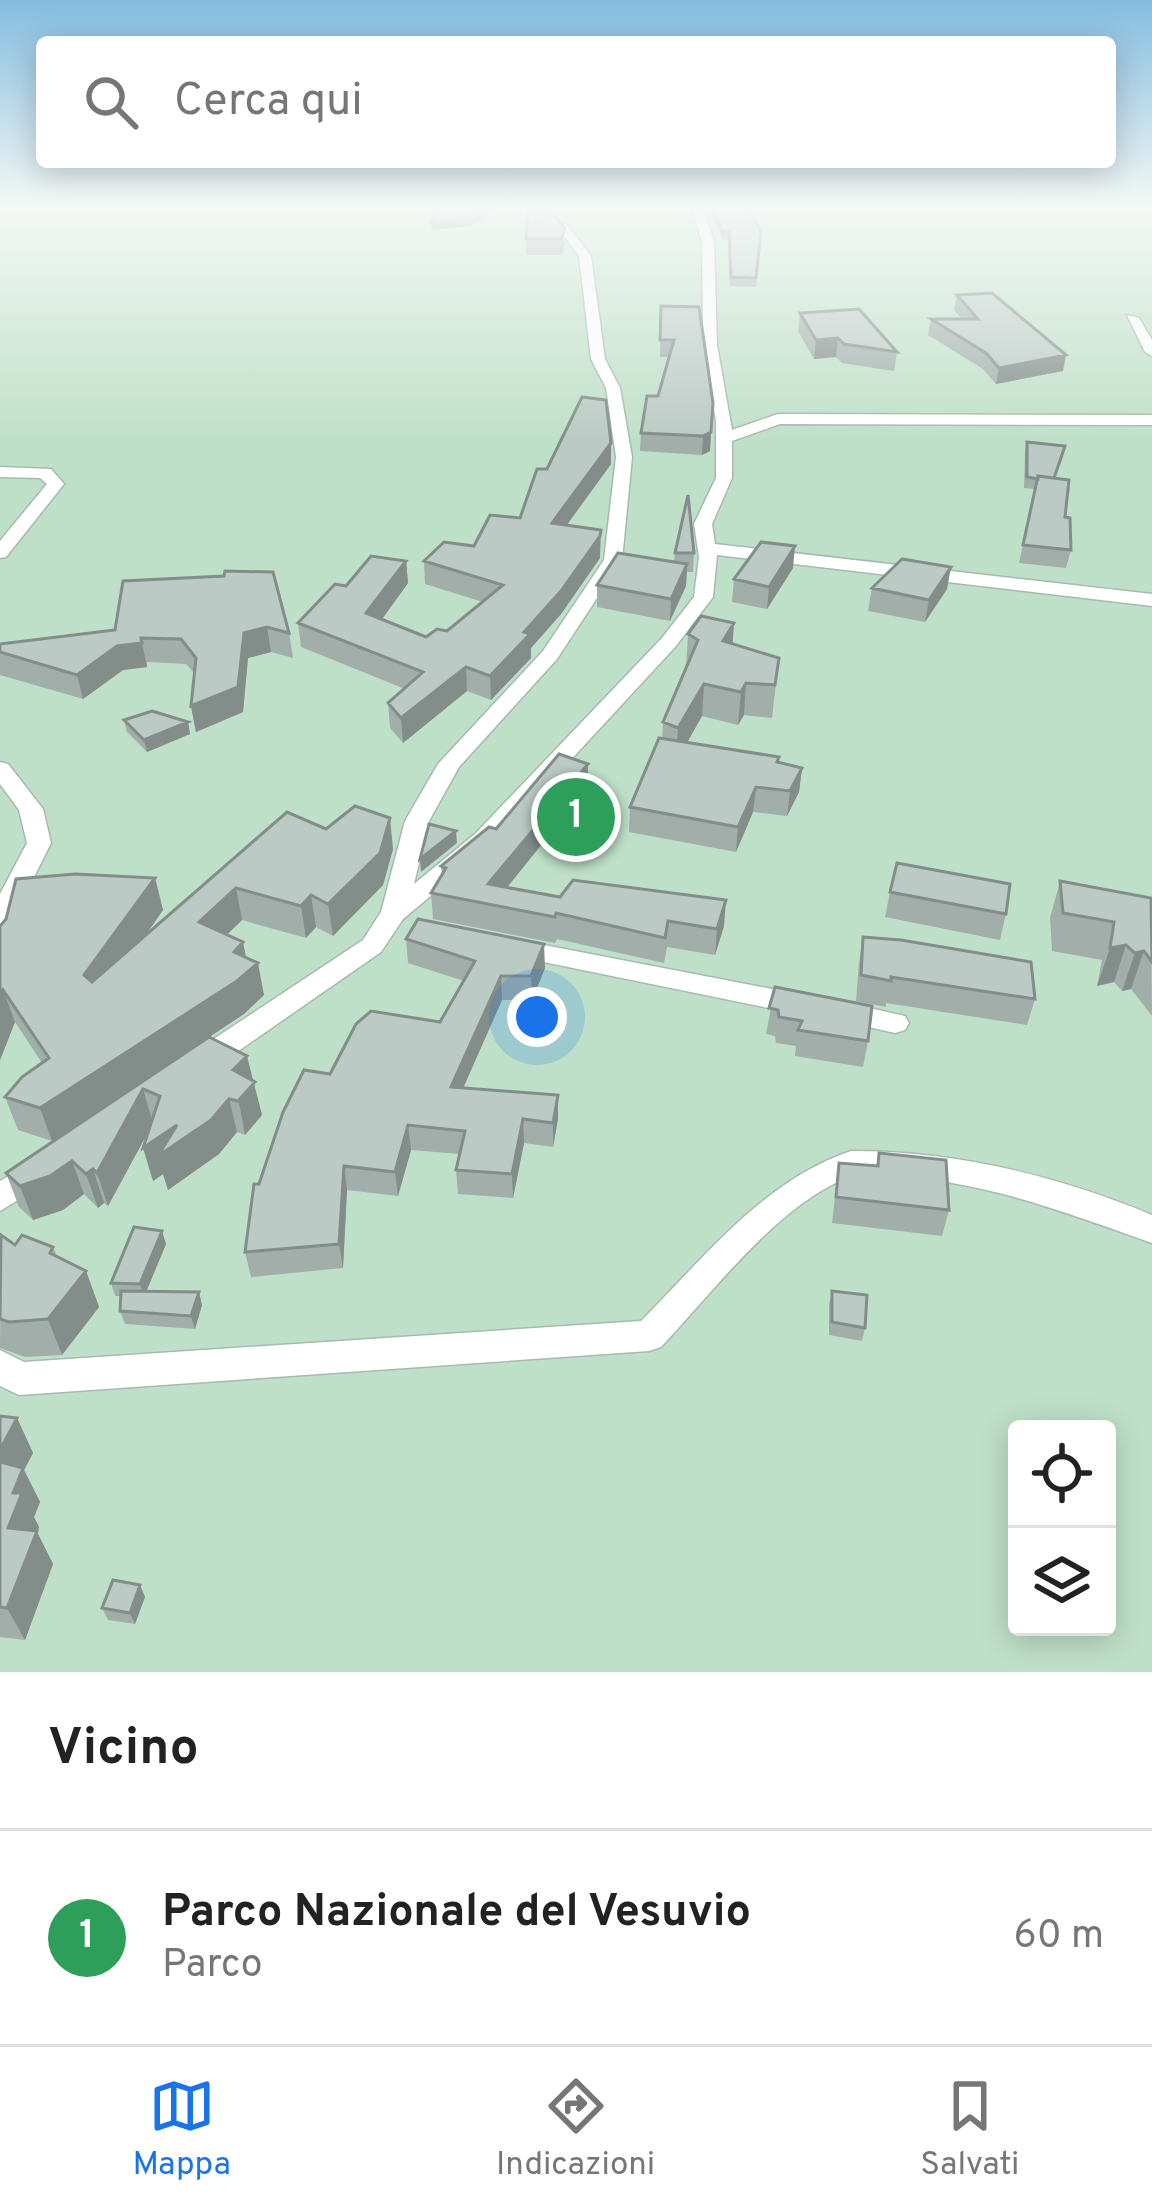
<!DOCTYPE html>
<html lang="it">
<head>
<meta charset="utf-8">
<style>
  :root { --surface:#fff; --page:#f2f2f2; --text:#222; --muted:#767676; --line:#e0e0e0; --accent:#1a73e8 }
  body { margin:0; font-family:Overpass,sans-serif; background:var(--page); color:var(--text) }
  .controls { position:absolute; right:36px; bottom:36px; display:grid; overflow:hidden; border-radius:12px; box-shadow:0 6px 30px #0003 }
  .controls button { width:108px; height:108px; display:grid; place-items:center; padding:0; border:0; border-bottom:3px solid var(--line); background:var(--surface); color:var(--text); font:60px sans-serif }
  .you { position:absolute; left:537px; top:1017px; width:42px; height:42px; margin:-30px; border:9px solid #fff; border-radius:50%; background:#1a73e8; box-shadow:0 0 0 18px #1a73e833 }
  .badge { display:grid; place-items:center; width:78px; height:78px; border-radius:50%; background:var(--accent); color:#fff; font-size:39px; font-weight:700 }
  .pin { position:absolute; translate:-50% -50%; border:6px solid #fff; box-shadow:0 3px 12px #0006 }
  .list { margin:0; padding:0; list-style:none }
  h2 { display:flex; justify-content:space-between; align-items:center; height:156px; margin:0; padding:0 48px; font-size:51px }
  h2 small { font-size:39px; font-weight:400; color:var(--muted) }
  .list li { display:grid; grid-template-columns:78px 1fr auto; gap:36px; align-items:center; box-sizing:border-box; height:216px; padding:0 48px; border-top:3px solid var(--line) }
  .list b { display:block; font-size:45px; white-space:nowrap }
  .list p { margin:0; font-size:39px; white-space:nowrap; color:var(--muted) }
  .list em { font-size:39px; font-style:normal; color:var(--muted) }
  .icon { flex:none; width:66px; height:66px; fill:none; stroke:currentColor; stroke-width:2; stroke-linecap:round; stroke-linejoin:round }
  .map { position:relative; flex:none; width:1152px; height:1672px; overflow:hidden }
  .search { position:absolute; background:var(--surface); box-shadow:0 6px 30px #0003; left:36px; right:36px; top:36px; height:132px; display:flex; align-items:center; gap:30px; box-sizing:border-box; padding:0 42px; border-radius:12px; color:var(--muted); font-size:45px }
  .sheet { height:372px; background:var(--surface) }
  nav { display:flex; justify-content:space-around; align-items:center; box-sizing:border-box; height:168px; border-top:3px solid var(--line); background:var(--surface); font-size:33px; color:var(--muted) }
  nav a { display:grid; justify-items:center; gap:6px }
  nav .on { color:var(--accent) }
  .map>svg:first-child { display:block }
  .green { fill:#bfe0c8; fill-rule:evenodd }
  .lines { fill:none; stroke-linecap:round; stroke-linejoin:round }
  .minor-casing { stroke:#a8b8b2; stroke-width:3 }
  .minor { fill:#fff; fill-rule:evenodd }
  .wall { fill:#a1aea9 }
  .shaded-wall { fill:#838d89 }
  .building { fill:#bbcac4; stroke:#838d89; stroke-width:3 }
</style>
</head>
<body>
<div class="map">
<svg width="1152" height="1672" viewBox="0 0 1152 1672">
  <rect width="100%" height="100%" fill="#e6efeb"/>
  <!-- green -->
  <path class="green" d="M 0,206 L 1152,206 L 1152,1672 L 0,1672 ZM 1017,1429 L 1107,1429 L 1107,1627 L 1017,1627 Z"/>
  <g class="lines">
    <!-- minor casing -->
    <g class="minor-casing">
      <path id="minor" d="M 521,206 L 531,206 L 533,215 L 567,225 L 591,256 L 605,359 L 620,388 L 632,457 L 622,560 L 557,659 L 459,767 L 429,821 L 414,884 L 475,834 L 662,638 L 694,597 L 699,557 L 694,524 L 716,478 L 716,421 L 703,345 L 702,242 L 692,206 L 703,206 L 714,242 L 717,345 L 732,430 L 778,414 L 1152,415 L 1152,425 L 780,424 L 732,441 L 732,478 L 712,524 L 715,544 L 1152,594 L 1152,606 L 717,555 L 713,597 L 676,646 L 493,844 L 403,919 L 381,952 L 211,1070 L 201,1073 L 191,1070 L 187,1062 L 191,1054 L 363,940 L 381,912 L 405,821 L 438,764 L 543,651 L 604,560 L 616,457 L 606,388 L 591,359 L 579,256 L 559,229 L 524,219 Z
        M 1127,315 L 1139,318 L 1152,340 L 1152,356 L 1145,352 Z
        M 0,467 L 51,469 L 64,484 L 6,557 L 0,558 L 0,541 L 47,484 L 40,478 L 0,477 Z
        M 0,762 L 8,764 L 43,809 L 51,843 L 21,903 L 13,949 L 9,955 L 0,958 L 0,894 L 27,843 L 19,810 L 0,784 Z
        M 513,939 L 803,995 L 813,998 L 817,1005 L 813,1012 L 803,1015 L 504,954 L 500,948 L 504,942 Z
        M 843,1002 L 905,1016 L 909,1023 L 905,1030 L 895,1033 L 833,1019 L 829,1012 L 833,1005 Z
        M 851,1151 C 956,1151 1055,1175 1152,1215 L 1152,1243 C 1070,1214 993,1184 905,1177 C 885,1175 860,1171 842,1180 C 774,1210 712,1293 661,1347 L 649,1351 L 19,1395 L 0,1386 L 0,1350 L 24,1362 L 641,1321 C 704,1258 764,1180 851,1151 Z
        M 38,1159 L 49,1163 L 53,1172 L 49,1181 L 0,1211 L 0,1181 Z"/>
    </g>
    <!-- minor -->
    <use href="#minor" class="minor"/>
  </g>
  <!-- wall -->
  <path class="wall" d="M 708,206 L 745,206 L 761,232 L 756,287 L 730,286 L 728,240 L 723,240 Z
    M 556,217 L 565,244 L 562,255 L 526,255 L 526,239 Z
    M 957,295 L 1063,371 L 996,384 L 983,369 L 928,335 L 931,319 L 962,319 L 954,310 Z
    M 661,306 L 713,403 L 710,451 L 702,455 L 640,451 L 641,433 L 658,396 L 669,357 L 660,357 Z
    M 800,313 L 897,352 L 894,371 L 842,363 L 836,357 L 814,359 L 798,331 Z
    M 1027,442 L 1063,457 L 1055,478 L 1071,550 L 1066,568 L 1019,563 L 1035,489 L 1024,488 L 1025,452 Z
    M 611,464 L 567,525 L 600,558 L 561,614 L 531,648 L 531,658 L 491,700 L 467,691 L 403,743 L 390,728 L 388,703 L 405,689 L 301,647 L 298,623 L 346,586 L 406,561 L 408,583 L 382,619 L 426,637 L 447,631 L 483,602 L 425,584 L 424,561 L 474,546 L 520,518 L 547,469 Z
    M 675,553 L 694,553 L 693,572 L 687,572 L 686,586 L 670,621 L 597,607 L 597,585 L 674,562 Z
    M 793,568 L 767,609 L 732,602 L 734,579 Z
    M 123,581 L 289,633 L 293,658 L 271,652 L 248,658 L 243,712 L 196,732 L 191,706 L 195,674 L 186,664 L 147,662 L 147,667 L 123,670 L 83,699 L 0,675 L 0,644 L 115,630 Z
    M 872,588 L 947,589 L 925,622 L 868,611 Z
    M 688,634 L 733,644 L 779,658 L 772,718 L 744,715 L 738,725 L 702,716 L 687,743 L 779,757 L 778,762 L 802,768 L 799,792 L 787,816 L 753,812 L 736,852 L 629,832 L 630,807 L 662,739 L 663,722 L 686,667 Z
    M 124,720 L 188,722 L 190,734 L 147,752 L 127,732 Z
    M 588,764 L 587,788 L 507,887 L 724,926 L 715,955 L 667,947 L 664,963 L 557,939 L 555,943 L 433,919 L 431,893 L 442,875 L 441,866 Z
    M 326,829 L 393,849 L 383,885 L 333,936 L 316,927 L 306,938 L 242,920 L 226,935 L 243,942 L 246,957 L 264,995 L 244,1014 L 52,1141 L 18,1130 L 5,1097 L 42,1063 L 15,1022 L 0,1060 L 0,926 L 155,878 L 163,910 L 146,935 Z
    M 1060,881 L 1151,898 L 1152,1016 L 1131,989 L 1122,991 L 1114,982 L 1097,986 L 1102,960 L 1052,951 L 1050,918 Z
    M 890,892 L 1006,914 L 1000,940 L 885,917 Z
    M 863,937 L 1035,999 L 1027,1025 L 886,1003 L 886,1007 L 856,1001 L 859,963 Z
    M 406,939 L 545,968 L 532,1000 L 502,1000 L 463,1088 L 558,1095 L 558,1119 L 553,1147 L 524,1143 L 513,1198 L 458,1194 L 456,1170 L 460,1154 L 411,1150 L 398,1196 L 347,1190 L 343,1268 L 251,1277 L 245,1252 L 259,1184 L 330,1074 L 440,1022 L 464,981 L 408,963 Z
    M 775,987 L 868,1041 L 863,1067 L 795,1056 L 796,1046 L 776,1043 L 775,1036 L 766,1034 Z
    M 209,1037 L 252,1080 L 262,1115 L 245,1135 L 237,1132 L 219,1154 L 168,1190 L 163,1174 L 153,1181 L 149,1130 L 108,1206 L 104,1203 L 98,1208 L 84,1194 L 63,1210 L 33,1220 L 19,1207 L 6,1173 Z
    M 879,1153 L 949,1210 L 942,1236 L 832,1223 L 839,1163 L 876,1166 Z
    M 1,1235 L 15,1245 L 53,1247 L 57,1256 L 86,1271 L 99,1307 L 62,1355 L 25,1357 L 0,1348 Z
    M 166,1244 L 146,1292 L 202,1305 L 195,1329 L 125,1324 L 120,1311 L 121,1296 L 115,1296 L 111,1283 Z
    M 832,1291 L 865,1328 L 862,1341 L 829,1335 L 829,1304 Z
    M 0,1416 L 17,1418 L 33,1453 L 24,1470 L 40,1502 L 34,1517 L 39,1527 L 37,1532 L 53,1564 L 25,1640 L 0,1637 Z
    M 140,1585 L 145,1597 L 135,1624 L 108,1620 L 102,1608 Z"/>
  <!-- shaded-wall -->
  <path class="shaded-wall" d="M 487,206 L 498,206 L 471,226 L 432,230 L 431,222 Z
    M 838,338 L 836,357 L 814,359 L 816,340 Z
    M 1066,355 L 1063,371 L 996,384 L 999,368 Z
    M 711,432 L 710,451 L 702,455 L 703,436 Z
    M 611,443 L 611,464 L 552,545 L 552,523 Z
    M 601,530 L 600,558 L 561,614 L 531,648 L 531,658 L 491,700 L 490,676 Z
    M 795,546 L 793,568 L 767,609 L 769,587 Z
    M 406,561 L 408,583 L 369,637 L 366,613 Z
    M 687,564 L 686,586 L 670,621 L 671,599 Z
    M 951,567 L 947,589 L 925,622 L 929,600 Z
    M 734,623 L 732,655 L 723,641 Z
    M 267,627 L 271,652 L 248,658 L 243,712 L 196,732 L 191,706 L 244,633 Z
    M 141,638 L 147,667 L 123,670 L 83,699 L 77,675 L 117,646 Z
    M 466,667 L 467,691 L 403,743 L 401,718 Z
    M 746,683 L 744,715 L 738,725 L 741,692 Z
    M 704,684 L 702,716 L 676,762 L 678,728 Z
    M 188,722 L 190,734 L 147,752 L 144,740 Z
    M 588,764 L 587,788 L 493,905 L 488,884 Z
    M 802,768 L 799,792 L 787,816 L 790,791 Z
    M 756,787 L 753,812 L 736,852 L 738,827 Z
    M 390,818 L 393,849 L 383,885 L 333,936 L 328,904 Z
    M 456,831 L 457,843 L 421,872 L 420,859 Z
    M 155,878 L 163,910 L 94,1008 L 84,975 Z
    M 236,888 L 242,920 L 206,955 L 199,922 Z
    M 311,895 L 316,927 L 306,938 L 301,906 Z
    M 726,900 L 724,926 L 715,955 L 717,929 Z
    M 243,942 L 248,971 L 258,963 L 264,995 L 244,1014 L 52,1141 L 40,1108 Z
    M 544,944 L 545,968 L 532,1000 L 531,976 Z
    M 1126,945 L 1114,982 L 1097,986 L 1110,948 Z
    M 1144,951 L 1131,989 L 1122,991 L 1135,953 Z
    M 501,976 L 502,1000 L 453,1111 L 451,1087 Z
    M 3,990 L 15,1022 L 0,1060 L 0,998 Z
    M 247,1056 L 262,1115 L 245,1135 L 233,1070 Z
    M 143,1089 L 153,1123 L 108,1206 L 97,1173 Z
    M 558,1095 L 558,1119 L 553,1147 L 553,1123 Z
    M 229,1099 L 237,1132 L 219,1154 L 168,1190 L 163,1174 L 153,1181 L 143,1148 L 177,1125 Z
    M 523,1119 L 524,1143 L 513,1198 L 512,1174 Z
    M 408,1125 L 411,1150 L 398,1196 L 395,1172 Z
    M 72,1161 L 84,1194 L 63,1210 L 33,1220 L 20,1186 Z
    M 344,1166 L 347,1190 L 343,1268 L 339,1244 Z
    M 93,1169 L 104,1203 L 98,1208 L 86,1174 Z
    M 162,1231 L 166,1244 L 144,1297 L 140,1284 Z
    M 86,1271 L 99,1307 L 62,1355 L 48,1319 Z
    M 199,1292 L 202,1305 L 195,1329 L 191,1316 Z
    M 17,1418 L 33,1453 L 24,1470 L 40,1502 L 34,1517 L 39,1527 L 37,1532 L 53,1564 L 25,1640 L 7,1608 L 8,1528 L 0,1473 L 0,1450 Z
    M 140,1585 L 145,1597 L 135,1624 L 130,1613 Z"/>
  <!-- building -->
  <path class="building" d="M 445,206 L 487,206 L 471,218 L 431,222 Z
    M 711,206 L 745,206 L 752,215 L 761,232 L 756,278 L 731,277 L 729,232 L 723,232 Z
    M 528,209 L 556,217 L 565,228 L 561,239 L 526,239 Z
    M 992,293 L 1066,355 L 999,368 L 986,353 L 931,319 L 978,319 L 957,295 Z
    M 661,306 L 699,307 L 713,403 L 711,432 L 703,436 L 641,433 L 647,396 L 658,396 L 674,340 L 660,340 Z
    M 859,309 L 897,352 L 844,344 L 838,338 L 816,340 L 800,313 Z
    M 582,397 L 606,400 L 611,443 L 552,523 L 601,530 L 600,536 L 561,591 L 524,632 L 530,634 L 490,676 L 466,667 L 401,718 L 388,703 L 423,672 L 298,623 L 335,584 L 346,586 L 371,556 L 406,561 L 366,613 L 426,637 L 437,629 L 447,631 L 503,585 L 424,561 L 444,542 L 474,546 L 490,515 L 520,518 L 537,469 L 547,469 Z
    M 1027,442 L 1065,446 L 1054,478 L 1038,476 L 1038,479 L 1027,477 Z
    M 1038,476 L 1069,480 L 1065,517 L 1070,518 L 1071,550 L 1023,545 Z
    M 688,495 L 694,553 L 675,553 Z
    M 761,542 L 795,546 L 769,587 L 734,579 Z
    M 618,553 L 687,564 L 671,599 L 597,585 Z
    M 902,559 L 951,567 L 929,600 L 872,588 Z
    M 225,571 L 273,572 L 289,633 L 267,627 L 244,633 L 238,687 L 191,706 L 196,658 L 181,639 L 141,638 L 142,643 L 117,646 L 77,675 L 0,652 L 0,644 L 115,630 L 123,581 L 224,576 Z
    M 701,616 L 734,623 L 723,641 L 779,658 L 775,685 L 746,683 L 741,692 L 704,684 L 678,728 L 663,722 L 698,640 L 688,634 Z
    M 152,711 L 188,722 L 144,740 L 124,720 Z
    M 659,738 L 779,757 L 777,762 L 802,768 L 790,791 L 756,787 L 738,827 L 630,807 Z
    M 559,754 L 588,764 L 488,884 L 560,897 L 573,880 L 726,900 L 717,929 L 668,921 L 665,938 L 556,913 L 555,917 L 431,893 L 446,868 L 441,866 L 489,827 L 496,829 Z
    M 355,806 L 390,818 L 380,853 L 328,904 L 311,895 L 301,906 L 236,888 L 199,922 L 243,942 L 234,952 L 258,963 L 237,981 L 40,1108 L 5,1097 L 22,1077 L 49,1058 L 3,990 L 0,998 L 0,926 L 6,919 L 16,879 L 75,874 L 155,878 L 84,975 L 92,982 L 287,812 L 326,829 Z
    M 429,824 L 456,831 L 420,859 Z
    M 897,863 L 1010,884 L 1006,914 L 890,892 Z
    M 1060,881 L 1151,898 L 1152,962 L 1144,951 L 1135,953 L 1126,945 L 1110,948 L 1114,922 L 1063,913 Z
    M 418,919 L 544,944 L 531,976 L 501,976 L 451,1087 L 558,1095 L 553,1123 L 523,1119 L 512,1174 L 456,1170 L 465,1131 L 408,1125 L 395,1172 L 344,1166 L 339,1244 L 245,1252 L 254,1184 L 259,1184 L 283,1112 L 304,1070 L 330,1074 L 356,1024 L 371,1011 L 440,1022 L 475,961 L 406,939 Z
    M 863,937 L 901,940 L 1031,962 L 1035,999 L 891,977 L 891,981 L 861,975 Z
    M 775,987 L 872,1006 L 868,1041 L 798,1030 L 802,1021 L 779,1017 L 778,1010 L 769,1008 Z
    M 209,1037 L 247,1056 L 233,1070 L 255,1082 L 238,1101 L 229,1099 L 211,1120 L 158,1156 L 177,1125 L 143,1148 L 160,1096 L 143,1089 L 97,1173 L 93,1169 L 86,1174 L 72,1161 L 50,1176 L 20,1186 L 6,1173 Z
    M 879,1153 L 946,1160 L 949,1210 L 836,1197 L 839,1163 L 878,1166 Z
    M 134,1227 L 162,1231 L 140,1284 L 111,1283 Z
    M 1,1235 L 15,1245 L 22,1235 L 53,1247 L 50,1253 L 86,1271 L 48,1319 L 9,1322 L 0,1319 Z
    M 121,1291 L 199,1292 L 191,1316 L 120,1311 Z
    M 832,1291 L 867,1295 L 865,1328 L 832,1322 Z
    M 0,1416 L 17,1418 L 0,1450 Z
    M 0,1462 L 23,1468 L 13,1493 L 22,1493 L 8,1528 L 37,1531 L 7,1608 L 0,1607 Z
    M 113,1580 L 140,1585 L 130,1613 L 102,1608 Z"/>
  <!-- sky -->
  <linearGradient id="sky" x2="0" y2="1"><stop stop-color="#84bce0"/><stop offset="0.47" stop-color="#f4f8f6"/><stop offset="1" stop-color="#f4f8f6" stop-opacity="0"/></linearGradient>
  <rect width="1152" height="440" fill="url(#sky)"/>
</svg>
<div class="controls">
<button><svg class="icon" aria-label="locate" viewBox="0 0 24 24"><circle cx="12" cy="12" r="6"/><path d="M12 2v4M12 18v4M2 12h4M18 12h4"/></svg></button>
<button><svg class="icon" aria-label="layers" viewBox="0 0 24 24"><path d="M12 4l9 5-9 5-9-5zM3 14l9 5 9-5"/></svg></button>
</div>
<div class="you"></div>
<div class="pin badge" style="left:576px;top:817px;background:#2e9e5b">1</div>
<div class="search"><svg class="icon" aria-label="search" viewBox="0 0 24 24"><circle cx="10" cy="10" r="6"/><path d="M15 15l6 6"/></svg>Cerca qui</div>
</div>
<section class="sheet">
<h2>Vicino<small></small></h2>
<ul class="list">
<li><span class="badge" style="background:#2e9e5b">1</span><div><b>Parco Nazionale del Vesuvio</b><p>Parco</p></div><em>60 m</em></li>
</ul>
</section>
<nav>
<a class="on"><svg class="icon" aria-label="map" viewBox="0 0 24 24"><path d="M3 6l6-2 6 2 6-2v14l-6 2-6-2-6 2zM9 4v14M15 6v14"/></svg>Mappa</a>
<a><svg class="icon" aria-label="directions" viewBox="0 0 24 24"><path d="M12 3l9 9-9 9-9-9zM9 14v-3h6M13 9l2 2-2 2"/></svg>Indicazioni</a>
<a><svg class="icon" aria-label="saved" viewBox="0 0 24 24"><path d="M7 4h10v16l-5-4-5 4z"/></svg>Salvati</a>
</nav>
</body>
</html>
